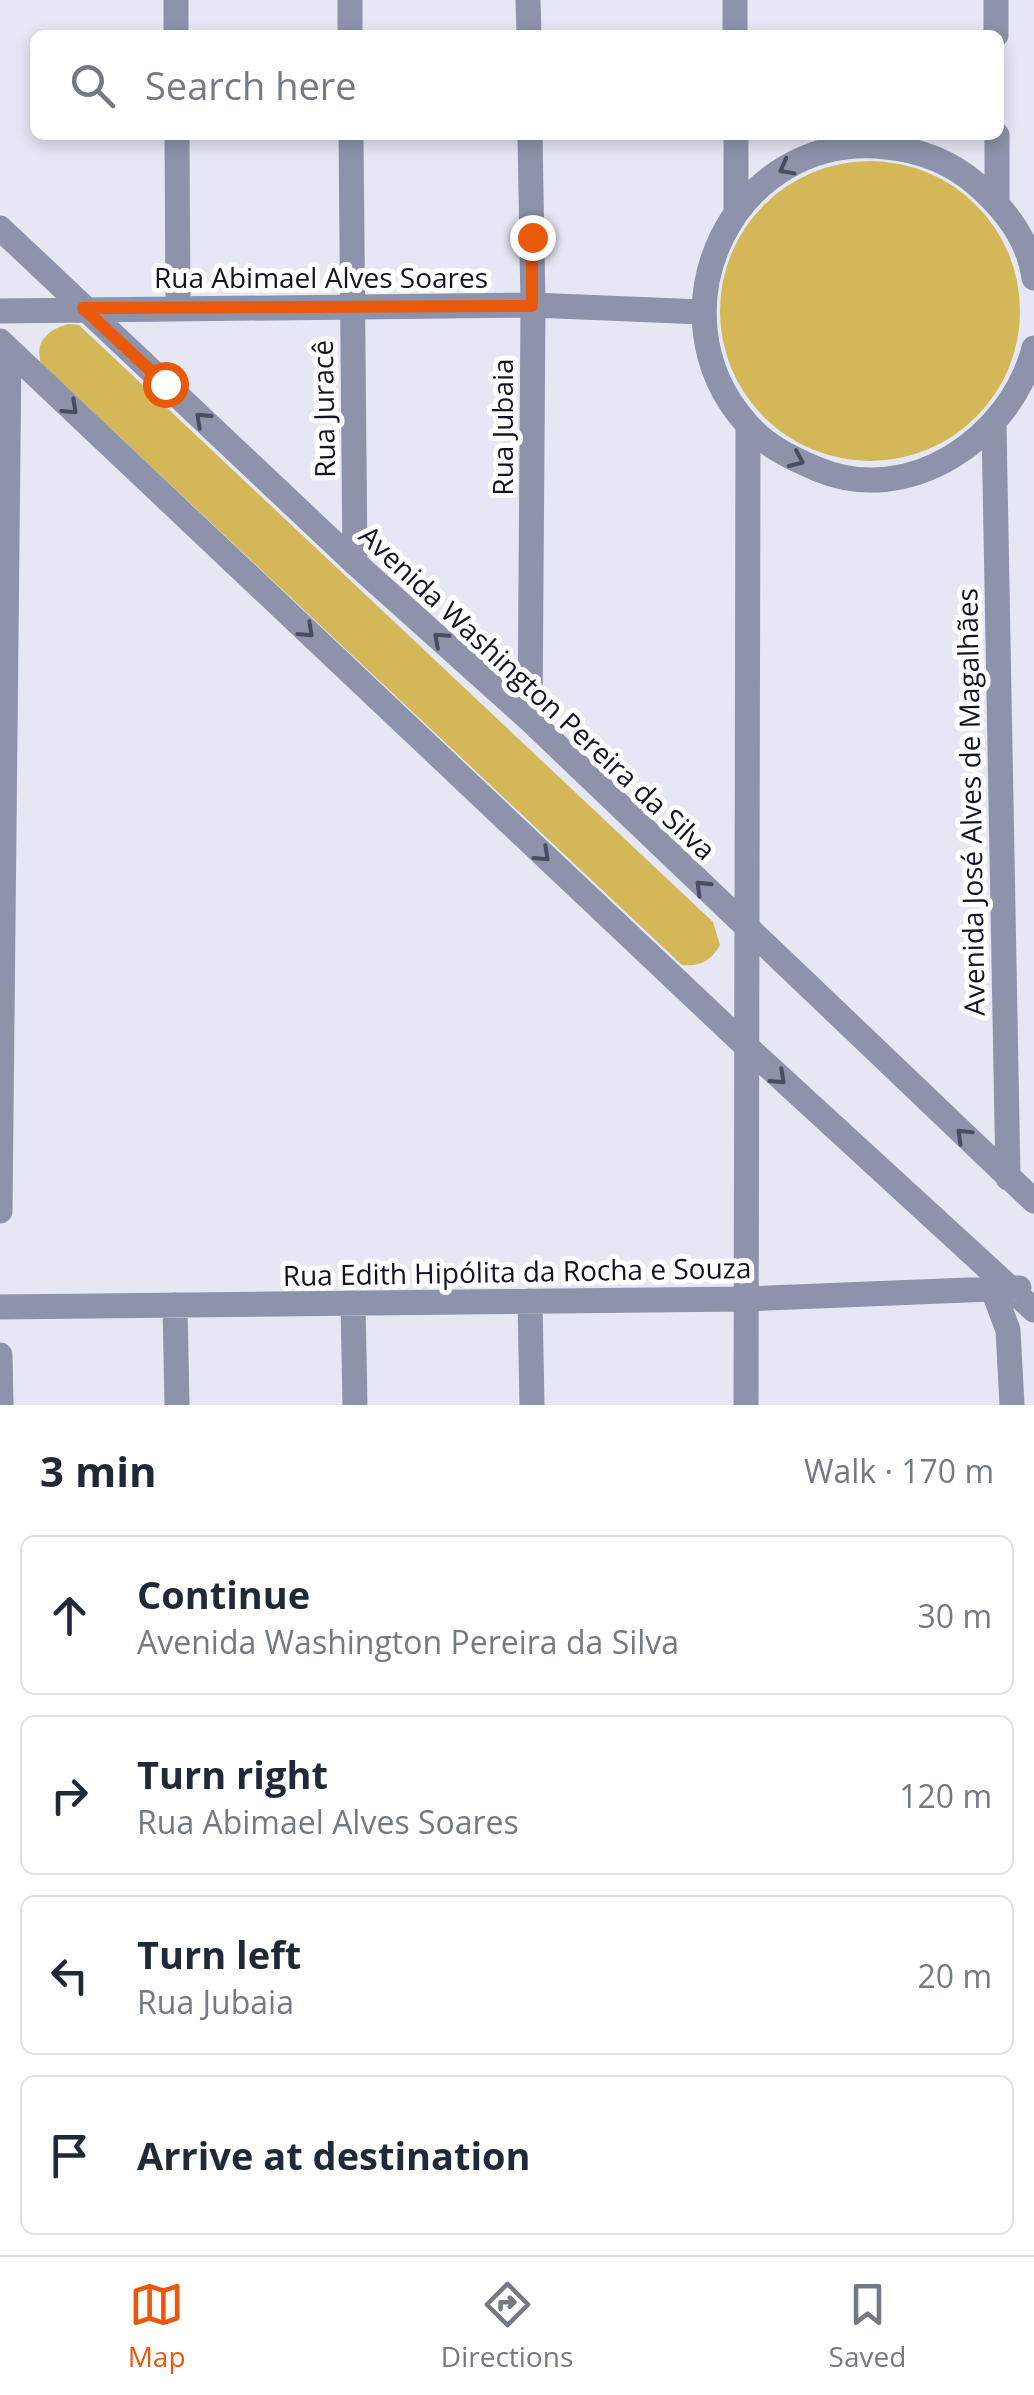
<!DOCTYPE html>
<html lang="en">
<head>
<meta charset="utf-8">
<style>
  :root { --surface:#fff; --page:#f2f2f3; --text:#1f2937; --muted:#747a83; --line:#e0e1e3; --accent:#ea580c }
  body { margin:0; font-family:"Open Sans",sans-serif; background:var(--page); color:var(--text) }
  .stop { position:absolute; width:30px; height:30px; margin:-22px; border:8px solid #ea580c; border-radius:50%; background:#fff }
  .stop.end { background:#ea580c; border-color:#fff; box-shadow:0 2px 10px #0008 }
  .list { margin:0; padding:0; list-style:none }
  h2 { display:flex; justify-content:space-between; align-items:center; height:130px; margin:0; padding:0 40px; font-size:42px }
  h2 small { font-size:32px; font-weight:400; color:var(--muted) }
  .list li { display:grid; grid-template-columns:65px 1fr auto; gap:30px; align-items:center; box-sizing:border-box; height:160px; margin:0 20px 20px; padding:0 20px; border:2px solid var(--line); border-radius:15px }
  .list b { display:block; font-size:38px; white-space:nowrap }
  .list p { margin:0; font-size:32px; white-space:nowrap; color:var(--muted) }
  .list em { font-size:32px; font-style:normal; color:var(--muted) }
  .icon { flex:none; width:55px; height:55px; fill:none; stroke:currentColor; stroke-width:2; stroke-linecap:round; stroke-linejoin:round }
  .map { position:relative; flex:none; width:1034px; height:1405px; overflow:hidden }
  .search { position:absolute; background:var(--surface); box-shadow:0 5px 15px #0003; left:30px; right:30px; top:30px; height:110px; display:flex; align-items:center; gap:25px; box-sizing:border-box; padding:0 35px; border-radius:15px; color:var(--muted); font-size:38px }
  .sheet { height:850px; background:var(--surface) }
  nav { display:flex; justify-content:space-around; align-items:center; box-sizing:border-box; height:140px; border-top:2px solid var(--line); background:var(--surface); font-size:28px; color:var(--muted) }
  nav a { display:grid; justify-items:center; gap:5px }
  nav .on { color:var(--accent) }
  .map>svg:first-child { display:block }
  .green { fill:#d4b757 }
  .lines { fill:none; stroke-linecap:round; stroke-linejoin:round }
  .minor { stroke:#8c93ab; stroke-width:25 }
  .oneway { stroke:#484d64 }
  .route { stroke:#ea580c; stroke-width:12 }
  .labels { text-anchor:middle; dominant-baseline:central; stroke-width:10; stroke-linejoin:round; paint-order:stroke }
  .street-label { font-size:28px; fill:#101429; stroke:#fff }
</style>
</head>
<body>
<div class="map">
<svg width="1034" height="1405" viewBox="0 0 1034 1405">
  <rect width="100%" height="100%" fill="#e5e8f4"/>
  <!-- green -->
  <path class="green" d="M720 311a150 150 0 1 1 300 0a150 150 0 1 1-300 0Z
    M 69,324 L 79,325 L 713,922 L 720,945 C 712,960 700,967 682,965 L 41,363 C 34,341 49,329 69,324 Z"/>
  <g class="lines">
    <!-- minor -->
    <path class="minor" d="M 176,0 L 176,35
      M 350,0 L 350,35
      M 528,0 L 529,35
      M 735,0 L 735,35
      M 996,0 L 996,35
      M 177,135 L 178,309
      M 351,135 L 355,563
      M 736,135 L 736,210
      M 997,135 L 997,202
      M 0,228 L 355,563 L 530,720 L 1034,1201
      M 1034,278 C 1029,239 1003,207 975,183 C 949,161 919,150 886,147 C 734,130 647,312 747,424 C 766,446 791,458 817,469 C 909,508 1011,438 1034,348
      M 0,311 L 533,305 L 702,312
      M 0,341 L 746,1046 L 1034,1310
      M 994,425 L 1008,1178
      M 530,720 L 533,305 L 530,135
      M 0,1211 L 9,350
      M 993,1290 L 1008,1330 L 1012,1405
      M 530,1301 L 532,1405
      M 353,1303 L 355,1405
      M 175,1305 L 177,1405
      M 0,1307 L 744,1299 L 1019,1288
      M 0,1355 L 1,1405
      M 746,1405 L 748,426"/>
  </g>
  <!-- one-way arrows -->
  <defs><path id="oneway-chevron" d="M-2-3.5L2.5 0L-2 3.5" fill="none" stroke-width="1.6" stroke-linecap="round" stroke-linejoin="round" transform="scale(2.5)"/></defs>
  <g class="oneway">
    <use href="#oneway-chevron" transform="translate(786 168) rotate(152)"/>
    <use href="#oneway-chevron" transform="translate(71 408) rotate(43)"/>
    <use href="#oneway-chevron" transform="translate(202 419) rotate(-137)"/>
    <use href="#oneway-chevron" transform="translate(797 460) rotate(24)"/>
    <use href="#oneway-chevron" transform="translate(307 631) rotate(43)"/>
    <use href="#oneway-chevron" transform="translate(440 639) rotate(-138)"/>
    <use href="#oneway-chevron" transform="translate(543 855) rotate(43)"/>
    <use href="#oneway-chevron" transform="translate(702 887) rotate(-136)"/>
    <use href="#oneway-chevron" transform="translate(779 1078) rotate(43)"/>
    <use href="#oneway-chevron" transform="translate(963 1135) rotate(-136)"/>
  </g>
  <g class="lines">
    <!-- route -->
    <path class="route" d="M 165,384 L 83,308 L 532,306 L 532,237"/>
  </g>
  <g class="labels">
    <!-- street labels -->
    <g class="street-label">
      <text x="321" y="277">Rua Abimael Alves Soares</text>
      <text transform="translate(323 409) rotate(-91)">Rua Juracê</text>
      <text transform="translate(502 427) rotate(-90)">Rua Jubaia</text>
      <text transform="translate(538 692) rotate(43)">Avenida Washington Pereira da Silva</text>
      <text transform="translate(970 802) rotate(-91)">Avenida José Alves de Magalhães</text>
      <text transform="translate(517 1271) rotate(-1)">Rua Edith Hipólita da Rocha e Souza</text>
    </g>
  </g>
</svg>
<div class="stop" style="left:165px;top:384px"></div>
<div class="stop end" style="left:532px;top:237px"></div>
<div class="search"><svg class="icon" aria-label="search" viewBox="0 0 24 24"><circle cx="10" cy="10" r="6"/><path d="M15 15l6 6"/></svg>Search here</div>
</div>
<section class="sheet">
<h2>3 min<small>Walk · 170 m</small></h2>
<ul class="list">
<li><svg class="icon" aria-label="ahead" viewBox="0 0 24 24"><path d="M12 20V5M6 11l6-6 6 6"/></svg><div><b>Continue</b><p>Avenida Washington Pereira da Silva</p></div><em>30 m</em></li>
<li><svg class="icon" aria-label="right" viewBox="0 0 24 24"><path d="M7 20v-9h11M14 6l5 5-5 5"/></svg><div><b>Turn right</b><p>Rua Abimael Alves Soares</p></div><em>120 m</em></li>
<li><svg class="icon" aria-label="left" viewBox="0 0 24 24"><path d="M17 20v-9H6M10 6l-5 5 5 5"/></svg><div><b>Turn left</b><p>Rua Jubaia</p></div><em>20 m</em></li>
<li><svg class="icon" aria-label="arrive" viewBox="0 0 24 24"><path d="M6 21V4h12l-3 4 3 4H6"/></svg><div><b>Arrive at destination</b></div></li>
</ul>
</section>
<nav>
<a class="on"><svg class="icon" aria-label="map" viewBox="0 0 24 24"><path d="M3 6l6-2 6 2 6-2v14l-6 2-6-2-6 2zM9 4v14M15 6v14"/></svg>Map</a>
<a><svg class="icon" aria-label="directions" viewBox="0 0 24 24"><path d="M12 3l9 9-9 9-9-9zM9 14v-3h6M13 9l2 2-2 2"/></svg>Directions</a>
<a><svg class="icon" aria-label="saved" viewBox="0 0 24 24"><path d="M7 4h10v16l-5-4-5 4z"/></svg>Saved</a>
</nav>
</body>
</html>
